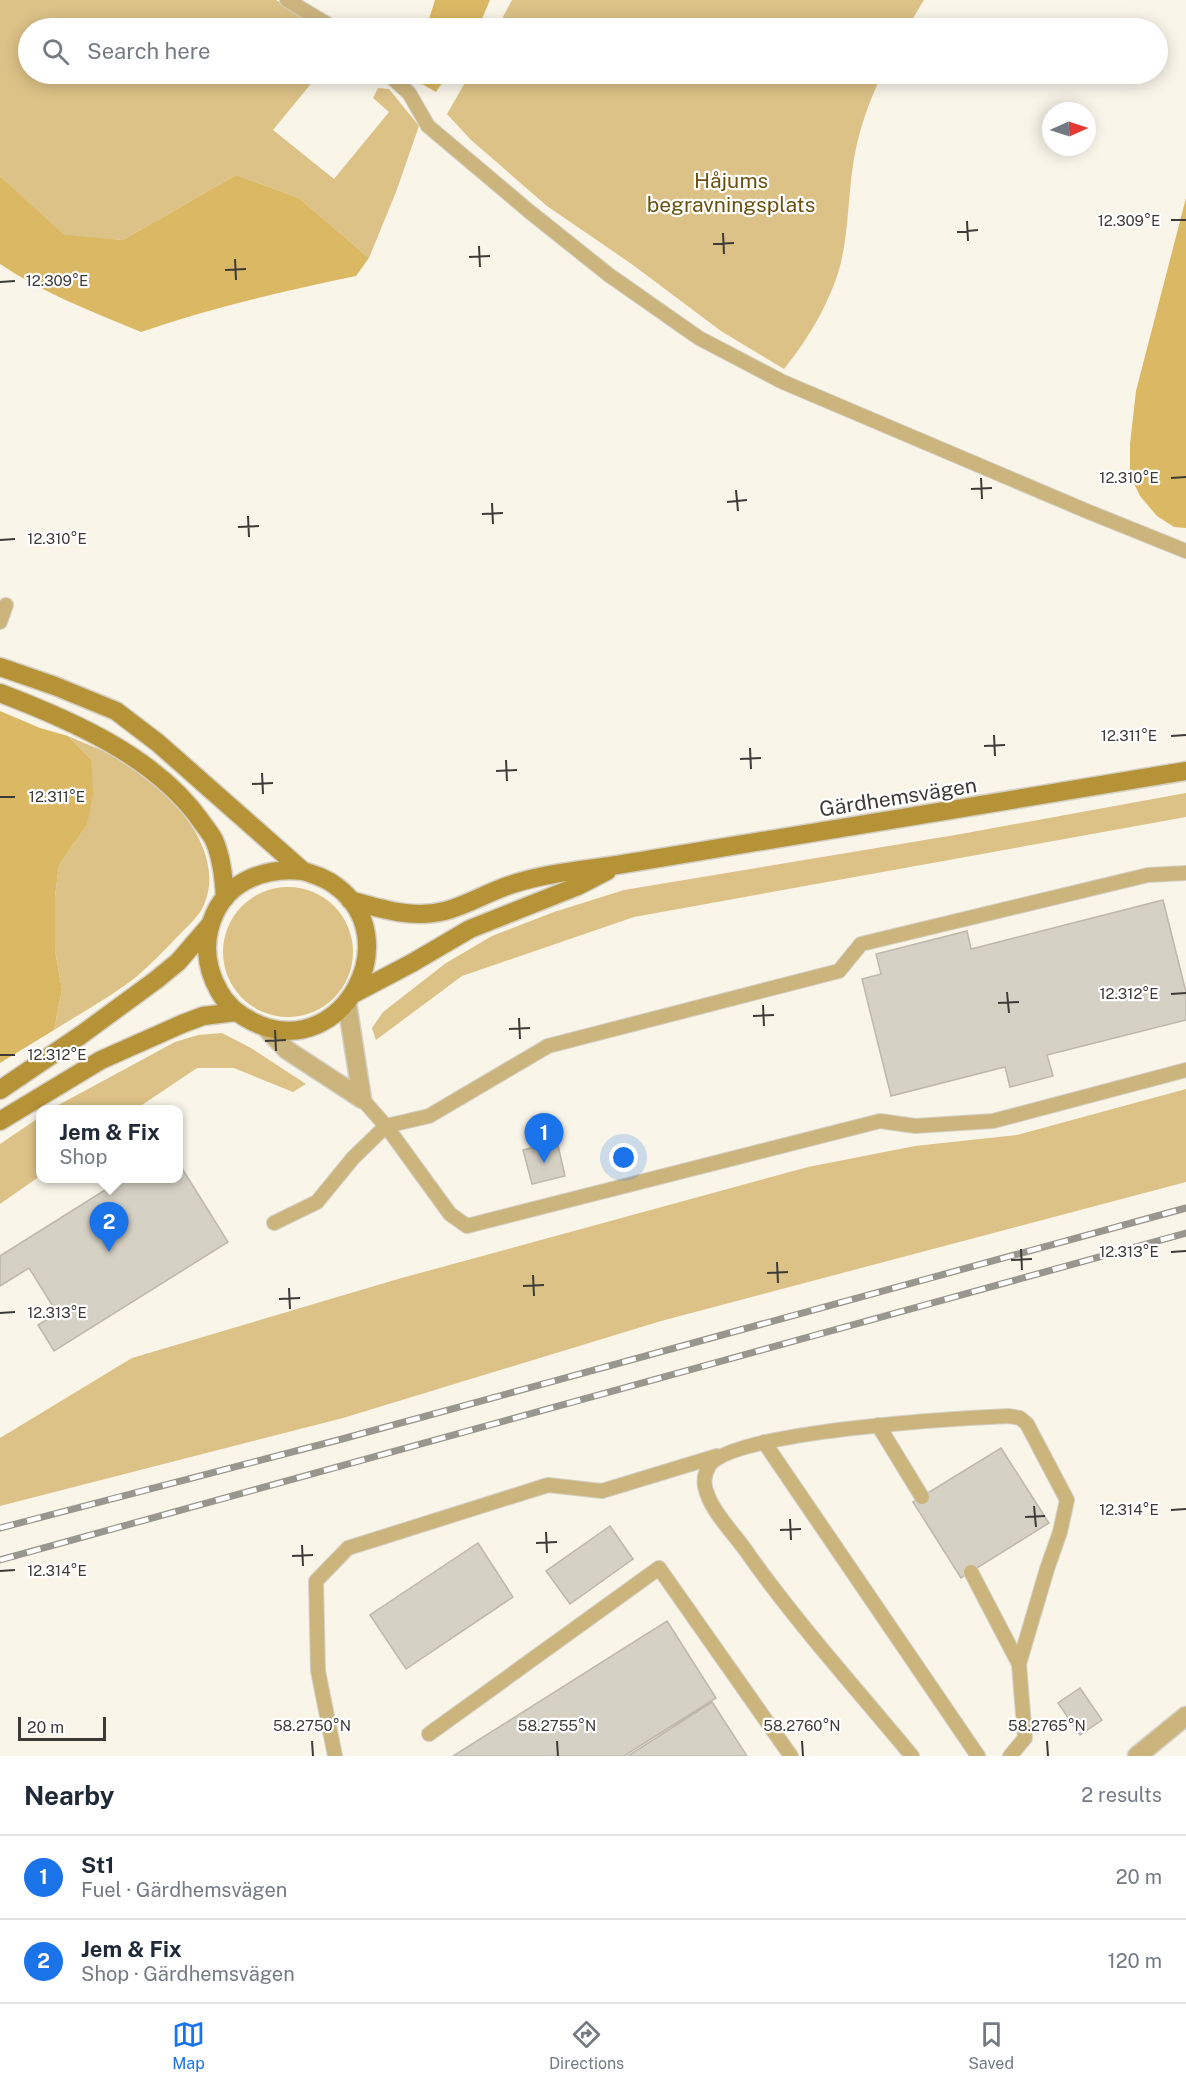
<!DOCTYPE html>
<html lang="en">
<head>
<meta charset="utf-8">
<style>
  :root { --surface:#fff; --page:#f2f2f3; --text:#1f2937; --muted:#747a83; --line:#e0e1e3; --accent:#1a73e8 }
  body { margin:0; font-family:"Public Sans",sans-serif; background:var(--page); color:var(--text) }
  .compass { position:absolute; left:1042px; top:102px; width:54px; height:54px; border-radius:50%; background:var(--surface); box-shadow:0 3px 15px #0003; rotate:87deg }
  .scale { position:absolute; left:18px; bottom:15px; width:88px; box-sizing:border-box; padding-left:6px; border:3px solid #3d3b37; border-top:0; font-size:16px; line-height:21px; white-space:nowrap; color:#3d3b37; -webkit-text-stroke:4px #fff; paint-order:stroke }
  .you { position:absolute; left:624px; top:1158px; width:21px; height:21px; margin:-15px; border:4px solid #fff; border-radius:50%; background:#1a73e8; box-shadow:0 0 0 9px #1a73e833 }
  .badge { display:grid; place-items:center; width:39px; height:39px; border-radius:50%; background:var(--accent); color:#fff; font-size:20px; font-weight:700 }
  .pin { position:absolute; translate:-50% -50px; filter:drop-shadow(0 2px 3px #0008) }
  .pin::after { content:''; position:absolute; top:32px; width:21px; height:18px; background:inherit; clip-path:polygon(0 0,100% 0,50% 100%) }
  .popup { position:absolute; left:36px; top:1105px; width:147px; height:78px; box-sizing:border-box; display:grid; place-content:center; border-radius:12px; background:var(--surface); filter:drop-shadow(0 2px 4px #0005); font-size:20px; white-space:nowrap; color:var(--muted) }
  .popup b { font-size:22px; color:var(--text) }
  .popup::after { content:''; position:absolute; left:50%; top:100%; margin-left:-12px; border:12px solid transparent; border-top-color:var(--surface) }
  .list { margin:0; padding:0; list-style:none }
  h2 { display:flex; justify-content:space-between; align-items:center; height:78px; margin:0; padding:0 24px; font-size:26px }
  h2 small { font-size:20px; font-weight:400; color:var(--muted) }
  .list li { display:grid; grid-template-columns:39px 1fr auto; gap:18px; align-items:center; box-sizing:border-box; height:84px; padding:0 24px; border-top:2px solid var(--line) }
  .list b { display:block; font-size:22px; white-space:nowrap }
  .list p { margin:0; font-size:20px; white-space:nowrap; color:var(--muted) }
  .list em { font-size:20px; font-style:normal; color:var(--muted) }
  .icon { flex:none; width:33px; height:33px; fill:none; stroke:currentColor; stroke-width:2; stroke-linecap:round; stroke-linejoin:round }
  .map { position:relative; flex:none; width:1186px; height:1756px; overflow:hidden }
  .search { position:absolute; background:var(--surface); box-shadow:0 3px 15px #0003; left:18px; right:18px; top:18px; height:66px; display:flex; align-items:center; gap:15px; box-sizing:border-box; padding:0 21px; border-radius:33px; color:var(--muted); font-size:22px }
  .sheet { height:246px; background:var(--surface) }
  nav { display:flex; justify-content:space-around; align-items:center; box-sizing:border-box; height:84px; border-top:2px solid var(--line); background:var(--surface); font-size:16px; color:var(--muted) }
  nav a { display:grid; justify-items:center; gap:3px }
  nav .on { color:var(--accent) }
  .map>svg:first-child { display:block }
  .green { fill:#dcc287 }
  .forest { fill:#dbb864 }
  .building { fill:#d6d1c5; stroke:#bdb8ac; stroke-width:1.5 }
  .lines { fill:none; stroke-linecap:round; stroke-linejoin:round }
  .lane-casing { stroke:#d4d0c5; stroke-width:16 }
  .street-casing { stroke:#d4d0c5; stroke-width:21 }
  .secondary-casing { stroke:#d4d0c5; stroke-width:21 }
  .lane { stroke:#ccb47d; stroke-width:14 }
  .street { stroke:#ccb47d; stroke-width:18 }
  .secondary { stroke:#b79337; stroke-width:18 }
  .rail-casing { stroke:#99968e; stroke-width:7 }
  .rail { stroke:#fff; stroke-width:4.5; stroke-dasharray:14; stroke-linecap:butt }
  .ticks { fill:none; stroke:#3d3b37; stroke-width:2 }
  .labels { text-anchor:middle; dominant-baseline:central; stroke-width:4.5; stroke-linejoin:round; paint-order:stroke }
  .park-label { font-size:21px; fill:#69510f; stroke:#fff }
  .street-label { font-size:21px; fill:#3d3b37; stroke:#fff }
  .ticks-label { font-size:15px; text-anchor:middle; fill:#3d3b37; stroke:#fff; stroke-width:4.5; stroke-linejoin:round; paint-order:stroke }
</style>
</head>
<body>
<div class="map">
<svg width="1186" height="1756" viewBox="0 0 1186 1756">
  <rect width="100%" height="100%" fill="#faf5e9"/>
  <!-- green -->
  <path class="green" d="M 0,0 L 276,0 L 320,28 L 28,28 L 28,74 L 319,74 L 273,130 L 334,179 L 389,112 L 373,98 L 378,88 L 389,89 L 419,126 L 396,192 L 369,258 L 299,198 L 236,175 L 123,240 L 64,236 L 0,176 Z
    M 512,0 L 924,0 L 907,28 L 497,28 Z
    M 470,74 L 882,74 C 868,104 858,132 853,165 C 847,204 849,245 835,282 C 823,314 805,343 784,369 L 721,331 L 633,265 L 547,206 L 471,140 L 447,114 Z
    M 68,736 C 88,745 112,753 130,765 C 172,793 230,854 202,909 C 196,919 186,928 178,936 C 164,951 150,965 135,978 C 110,997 81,1013 54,1030 L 62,990 L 55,950 L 55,896 L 59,865 L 87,825 L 91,759 Z
    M 1186,793 L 1186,817 L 634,917 L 462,976 L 376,1040 L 372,1028 L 383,1012 L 446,963 L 492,936 L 554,912 L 624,890 L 961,834 Z
    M223 952a65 65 0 1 1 130 0a65 65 0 1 1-130 0Z
    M 222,1033 L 251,1048 L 306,1084 L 293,1092 L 234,1068 L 197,1068 L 136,1109 L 51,1109 L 175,1042 L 198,1035 Z
    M 1186,1089 L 1186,1182 L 661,1321 L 343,1418 L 0,1506 L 0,1438 L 132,1358 L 398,1279 L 808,1167 L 915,1146 L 1017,1135 Z
    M 40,1117 L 40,1176 L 0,1204 L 0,1144 Z"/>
  <!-- forest -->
  <path class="forest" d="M 435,0 L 490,0 L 478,28 L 423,28 L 429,19 Z
    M 409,74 L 448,74 L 436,92 L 420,83 Z
    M 236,175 L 299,198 L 369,258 L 356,276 C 284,291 210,308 141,332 C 93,312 43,293 0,264 L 0,176 L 64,235 L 123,240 Z
    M 1186,198 L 1186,528 L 1174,527 L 1157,516 L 1140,496 L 1130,475 L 1130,444 L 1136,391 Z
    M 0,711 L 40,728 L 68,736 L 91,759 L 93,793 L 87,825 L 59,865 L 55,896 L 55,950 L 62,990 L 54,1030 L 0,1063 Z"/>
  <!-- building -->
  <path class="building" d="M 1163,900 L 1186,992 L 1186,1020 L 1047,1055 L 1053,1076 L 1010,1087 L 1005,1067 L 891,1096 L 862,979 L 881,974 L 876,954 L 967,931 L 971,949 Z
    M 557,1141 L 565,1176 L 532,1184 L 523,1150 Z
    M 178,1162 L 228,1242 L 54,1351 L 38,1325 L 57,1313 L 29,1268 L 0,1286 L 0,1256 L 124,1178 L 178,1178 Z
    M 1001,1448 L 1049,1523 L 961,1578 L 913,1502 Z
    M 610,1526 L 633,1559 L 570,1604 L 546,1571 Z
    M 478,1543 L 513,1597 L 406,1669 L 370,1615 Z
    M 667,1621 L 716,1698 L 624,1756 L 453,1756 Z
    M 1080,1688 L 1102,1720 L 1080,1735 L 1058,1703 Z
    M 712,1702 L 747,1756 L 628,1756 Z"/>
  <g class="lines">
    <!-- lane casing -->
    <g class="lane-casing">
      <path id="lane" d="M 287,0 L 334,28
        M 388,74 L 409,93 L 428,126 L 530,212 L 609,275 L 699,338 L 783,382 L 1089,512 L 1186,551
        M 0,622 L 6,605
        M 362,1099 L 386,1126 L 450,1214 L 467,1226 L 880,1121 L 915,1126 L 993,1121 L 1186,1070
        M 274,1223 L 317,1202 L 353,1158 L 386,1126 L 429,1116 L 548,1046 L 839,971 L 861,944 L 1148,875 L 1186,873
        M 878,1425 L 922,1497
        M 764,1442 L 978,1756
        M 971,1572 L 1019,1664
        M 429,1734 L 659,1568 L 791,1756
        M 335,1756 L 318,1671 L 316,1581 L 348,1548 L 548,1485 L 602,1491 L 717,1456
        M 912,1756 C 855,1687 795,1621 744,1548 C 733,1533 714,1513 708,1496 C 703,1485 703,1476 709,1466 C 730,1431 962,1418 1009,1416 L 1020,1418 L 1027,1424 L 1067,1500 L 1060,1532 L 1047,1569 L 1019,1664 L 1025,1738 L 1010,1756"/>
    </g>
    <!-- street casing -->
    <g class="street-casing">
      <path id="street" d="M 347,1003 L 362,1099
        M 265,1027 L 287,1050 L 362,1099
        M 1137,1756 L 1186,1716"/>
    </g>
    <!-- secondary casing -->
    <g class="secondary-casing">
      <path id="secondary" d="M 0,667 L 55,686 L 116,711 L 158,743 L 303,871 C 315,875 326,878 336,886 C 408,939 343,1058 260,1025 C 243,1018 228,1008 219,991 C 205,966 203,939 215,913 C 231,879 268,867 303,871
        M 0,693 C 71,720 156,757 201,821 C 205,827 211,834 214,840 C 222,858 224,879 225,898
        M 350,900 C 381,909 412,919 445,911 C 468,905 490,891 513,884 C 546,873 582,870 617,865 L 1186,771
        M 355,993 L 412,963 L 470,929 L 578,886 L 607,871
        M 0,1090 L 81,1035 L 156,980 L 178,962 L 210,925
        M 0,1121 L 101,1060 L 182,1024 L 203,1016 L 236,1012"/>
    </g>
    <!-- lane -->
    <use href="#lane" class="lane"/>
    <!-- street -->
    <use href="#street" class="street"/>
    <!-- secondary -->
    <use href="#secondary" class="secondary"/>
    <!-- rail casing -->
    <g class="rail-casing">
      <path id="rail" d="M 0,1528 L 342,1439 L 1186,1208
        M 0,1560 L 1186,1233"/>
    </g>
    <!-- rail -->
    <use href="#rail" class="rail"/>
  </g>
  <!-- ticks -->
  <path class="ticks" d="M 1171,220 L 1186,220M 967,221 L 968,241M 957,232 L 978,230M 723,233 L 724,254M 713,244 L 734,243M 479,246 L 480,267M 469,257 L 490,256M 235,259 L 236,280M 225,270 L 246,269M 0,282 L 15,281M 981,478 L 982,499M 1171,478 L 1186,477M 971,489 L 992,488M 736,490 L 738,511M 727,502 L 747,500M 492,503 L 493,524M 482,514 L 503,513M 248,516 L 249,537M 238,527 L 259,526M 0,540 L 15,539M 994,735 L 995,756M 1171,736 L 1186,735M 984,746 L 1005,745M 750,748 L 751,769M 740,759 L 761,758M 506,760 L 507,781M 496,771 L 517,770M 262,773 L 263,794M 252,784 L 273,783M 0,797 L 15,797M 1007,992 L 1009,1013M 1171,994 L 1186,993M 998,1003 L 1019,1002M 763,1005 L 764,1026M 753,1016 L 774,1015M 519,1018 L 520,1039M 509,1029 L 530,1028M 275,1030 L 276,1051M 265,1041 L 286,1040M 0,1055 L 15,1055M 1021,1249 L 1022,1270M 1171,1252 L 1186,1251M 1011,1260 L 1032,1259M 777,1262 L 778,1283M 767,1273 L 788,1272M 533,1275 L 534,1296M 523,1286 L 544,1285M 289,1288 L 290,1309M 279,1299 L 300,1298M 0,1313 L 15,1312M 1034,1506 L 1036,1527M 1171,1510 L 1186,1509M 1025,1517 L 1045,1516M 790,1519 L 791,1540M 780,1530 L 801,1529M 546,1532 L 547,1553M 536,1543 L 557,1542M 302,1545 L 303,1566M 292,1556 L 313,1555M 0,1571 L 15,1570M 312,1741 L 313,1756M 557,1741 L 558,1756M 802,1741 L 803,1756M 1047,1741 L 1048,1756"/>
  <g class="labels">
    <!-- park labels -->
    <g class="park-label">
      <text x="731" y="180">Håjums<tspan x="731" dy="24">begravningsplats</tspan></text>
    </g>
    <!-- street labels -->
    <g class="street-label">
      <text transform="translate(898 797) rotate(-9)">Gärdhemsvägen</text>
    </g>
  </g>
  <g class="ticks-label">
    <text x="1129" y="226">12.309°E</text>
    <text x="57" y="286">12.309°E</text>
    <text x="1129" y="483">12.310°E</text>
    <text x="57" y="544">12.310°E</text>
    <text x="1129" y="741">12.311°E</text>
    <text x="57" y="802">12.311°E</text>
    <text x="1129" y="999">12.312°E</text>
    <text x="57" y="1060">12.312°E</text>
    <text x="1129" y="1257">12.313°E</text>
    <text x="57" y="1318">12.313°E</text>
    <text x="1129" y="1515">12.314°E</text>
    <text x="57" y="1576">12.314°E</text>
    <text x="312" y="1731">58.2750°N</text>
    <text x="557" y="1731">58.2755°N</text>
    <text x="802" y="1731">58.2760°N</text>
    <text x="1047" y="1731">58.2765°N</text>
  </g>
</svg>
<svg class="compass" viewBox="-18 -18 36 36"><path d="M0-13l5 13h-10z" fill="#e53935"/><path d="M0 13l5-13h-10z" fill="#747a83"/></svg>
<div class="scale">20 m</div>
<div class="you"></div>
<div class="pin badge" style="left:544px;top:1163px">1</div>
<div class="pin badge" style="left:109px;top:1252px">2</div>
<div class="popup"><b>Jem &amp; Fix</b>Shop</div>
<div class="search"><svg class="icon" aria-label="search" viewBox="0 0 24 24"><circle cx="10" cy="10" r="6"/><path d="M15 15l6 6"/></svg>Search here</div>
</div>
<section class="sheet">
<h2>Nearby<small>2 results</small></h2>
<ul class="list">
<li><span class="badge">1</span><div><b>St1</b><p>Fuel · Gärdhemsvägen</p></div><em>20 m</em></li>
<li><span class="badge">2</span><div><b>Jem &amp; Fix</b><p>Shop · Gärdhemsvägen</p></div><em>120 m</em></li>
</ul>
</section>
<nav>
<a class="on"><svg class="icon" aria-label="map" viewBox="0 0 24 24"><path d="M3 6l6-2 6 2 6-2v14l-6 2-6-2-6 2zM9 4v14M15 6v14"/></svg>Map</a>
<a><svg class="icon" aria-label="directions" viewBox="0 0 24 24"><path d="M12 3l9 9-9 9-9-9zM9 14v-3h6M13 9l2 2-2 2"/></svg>Directions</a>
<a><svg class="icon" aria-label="saved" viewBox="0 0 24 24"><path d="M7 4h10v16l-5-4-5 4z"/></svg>Saved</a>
</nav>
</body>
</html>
